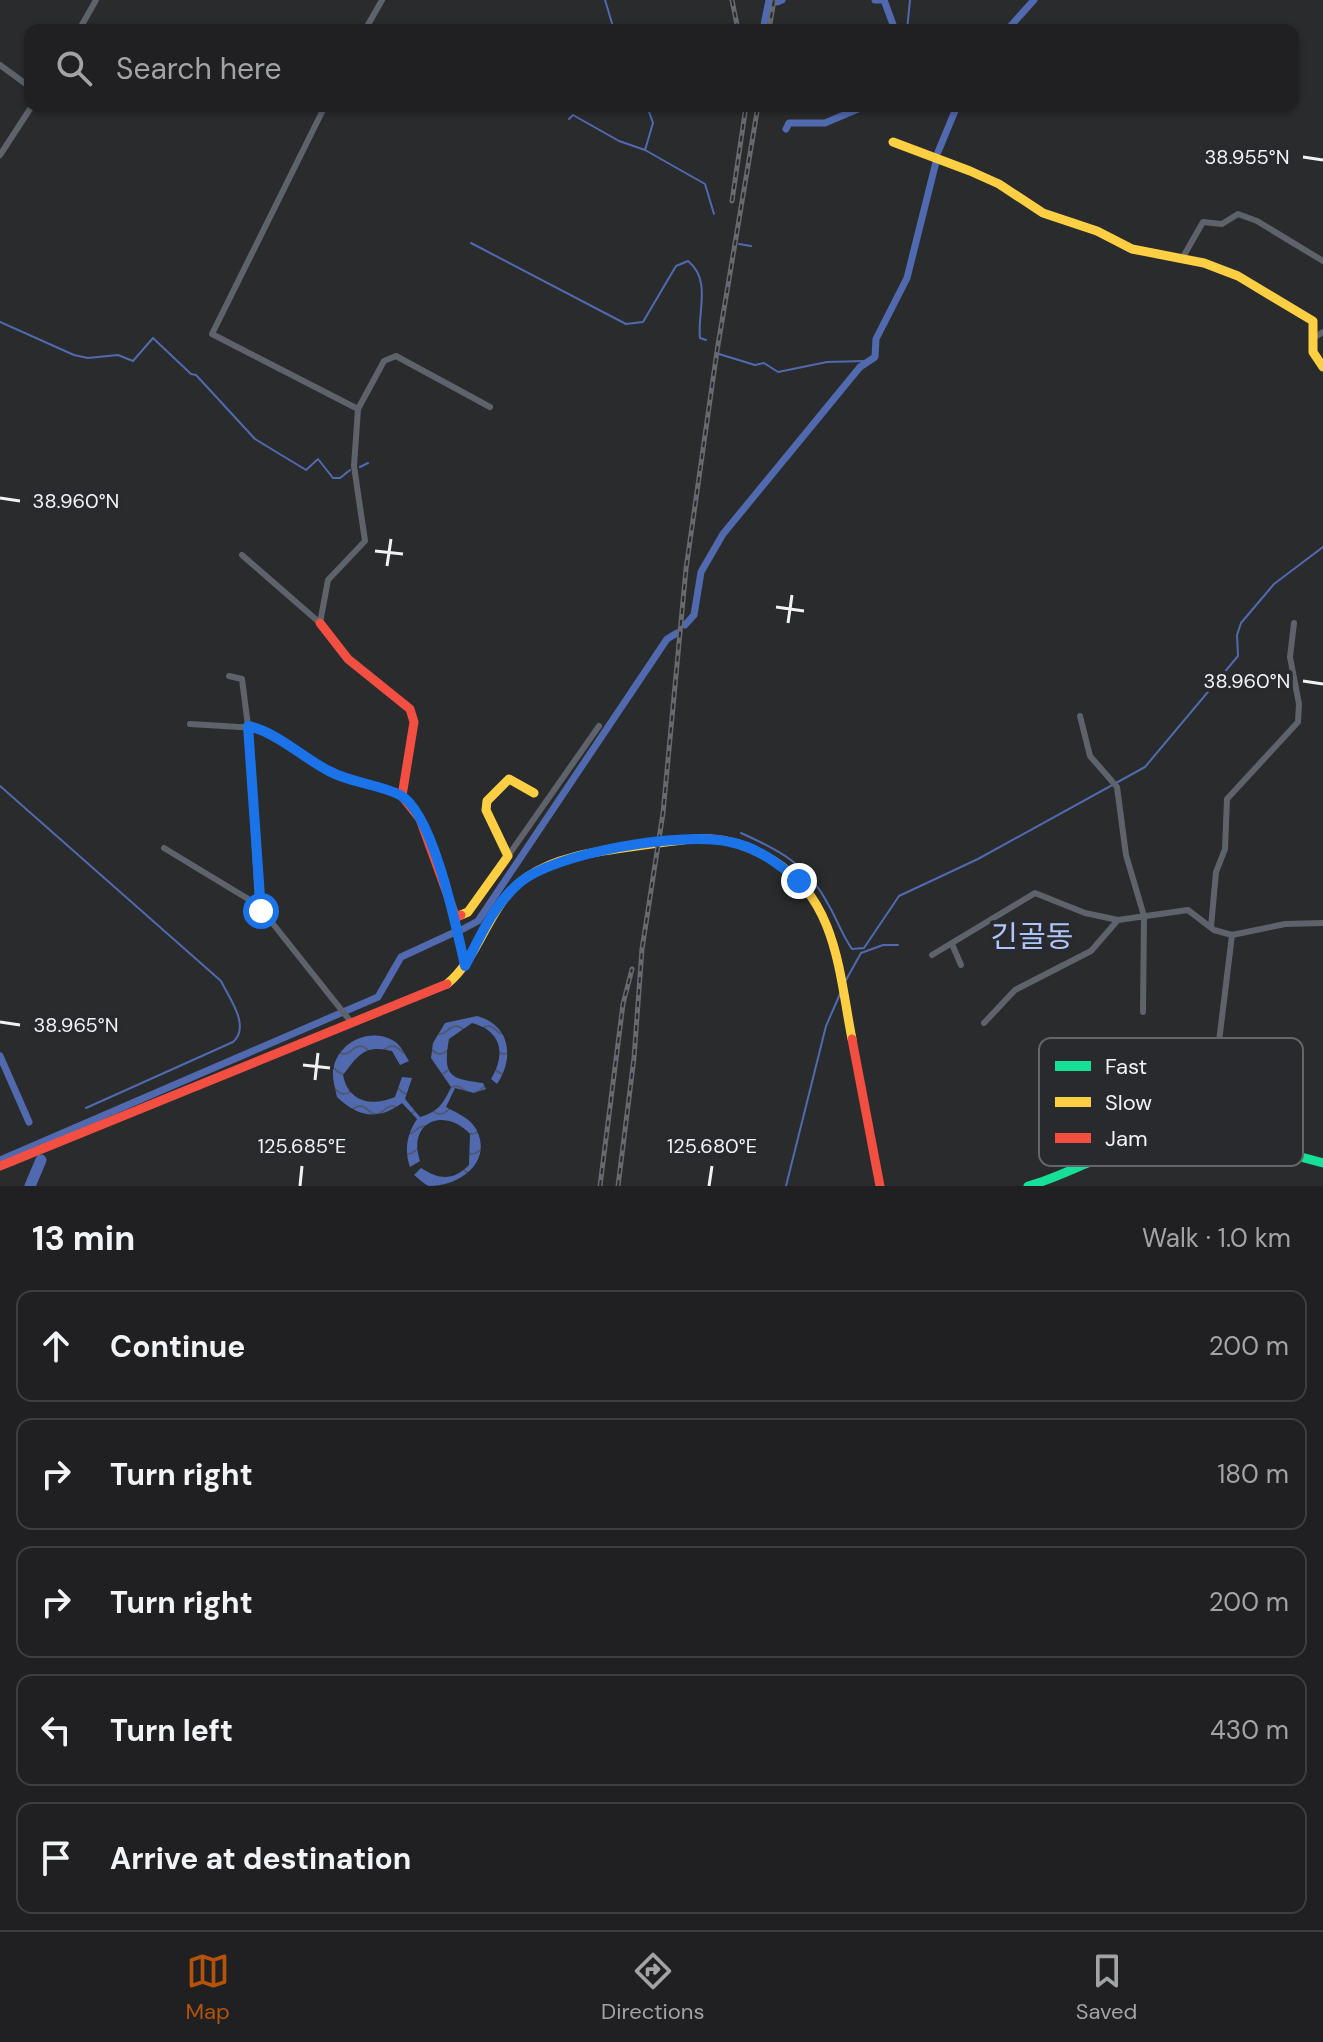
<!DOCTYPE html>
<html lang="en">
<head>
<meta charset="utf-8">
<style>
  :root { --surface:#202022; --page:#28282a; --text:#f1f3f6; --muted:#a2a3a5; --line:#3d3e40; --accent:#b45309 }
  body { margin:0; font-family:"DM Sans","Noto Sans KR",sans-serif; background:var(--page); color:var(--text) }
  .stop { position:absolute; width:24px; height:24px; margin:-18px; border:6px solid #1a73e8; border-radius:50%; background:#fff }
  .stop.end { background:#1a73e8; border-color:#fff; box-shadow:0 2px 8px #0008 }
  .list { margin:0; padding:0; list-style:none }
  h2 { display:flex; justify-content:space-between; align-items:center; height:104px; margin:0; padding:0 32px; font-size:34px }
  h2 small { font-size:26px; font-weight:400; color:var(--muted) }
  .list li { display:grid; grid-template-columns:52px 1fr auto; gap:24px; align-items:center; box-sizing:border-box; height:112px; margin:0 16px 16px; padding:0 16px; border:2px solid var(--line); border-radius:16px }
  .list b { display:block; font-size:30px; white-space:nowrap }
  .list em { font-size:26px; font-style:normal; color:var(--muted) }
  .icon { flex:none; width:44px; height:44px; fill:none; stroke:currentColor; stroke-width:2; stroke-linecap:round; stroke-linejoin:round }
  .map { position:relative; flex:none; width:1323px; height:1186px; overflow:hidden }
  .search { position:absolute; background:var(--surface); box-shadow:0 2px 6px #0004; left:24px; right:24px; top:24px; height:88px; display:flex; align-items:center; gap:20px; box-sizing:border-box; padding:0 28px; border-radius:16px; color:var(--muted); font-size:30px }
  .sheet { height:744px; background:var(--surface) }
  nav { display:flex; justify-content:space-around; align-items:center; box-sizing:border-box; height:112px; border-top:2px solid var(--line); background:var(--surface); font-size:22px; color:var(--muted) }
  nav a { display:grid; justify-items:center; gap:4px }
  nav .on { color:var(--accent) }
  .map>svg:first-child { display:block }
  .water { fill:url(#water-waves) }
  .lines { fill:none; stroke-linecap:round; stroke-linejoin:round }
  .stream { stroke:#516aaf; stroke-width:2 }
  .canal { stroke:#516aaf; stroke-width:7 }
  .river { stroke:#516aaf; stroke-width:11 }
  .street { stroke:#5e626b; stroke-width:6 }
  .fast { stroke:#16e098; stroke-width:9 }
  .slow { stroke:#ffcf43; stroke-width:9 }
  .jam { stroke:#f24e42; stroke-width:9 }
  .rail-casing { stroke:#66696e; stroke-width:5 }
  .rail { stroke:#292a2e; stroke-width:2; stroke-dasharray:6; stroke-linecap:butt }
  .route { stroke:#1a73e8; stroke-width:10 }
  .ticks { fill:none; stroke:#f2f2f5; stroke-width:3 }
  .labels { text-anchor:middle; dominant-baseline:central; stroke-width:8; stroke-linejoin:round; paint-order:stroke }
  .quarter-label { font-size:30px; fill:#afc4fa; stroke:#292a2e }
  .key { fill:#292a2e; stroke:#65666a; stroke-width:2 }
  .key-label { font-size:22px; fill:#f2f2f5 }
  .ticks-label { font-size:20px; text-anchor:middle; fill:#f2f2f5; stroke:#292a2e; stroke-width:8; stroke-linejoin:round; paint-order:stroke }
</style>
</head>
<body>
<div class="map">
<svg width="1323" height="1186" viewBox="0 0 1323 1186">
  <defs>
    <pattern id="water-waves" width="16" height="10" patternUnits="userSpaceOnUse" patternTransform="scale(2)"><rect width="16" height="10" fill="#516aaf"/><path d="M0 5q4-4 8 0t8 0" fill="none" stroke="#4d5877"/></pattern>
  </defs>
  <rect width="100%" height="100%" fill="#2a2b2d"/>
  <!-- water -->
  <path class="water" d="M 477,1016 C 510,1025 515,1057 497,1084 L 491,1079 C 506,1054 502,1031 472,1023 L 449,1039 C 442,1077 451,1079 483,1083 L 486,1089 L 474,1093 L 455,1088 L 446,1107 C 457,1113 470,1118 476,1129 C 493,1160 462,1186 429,1186 C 425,1185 418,1178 414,1175 L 421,1168 C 440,1180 453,1181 469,1165 L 470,1134 C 443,1106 407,1123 420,1161 L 410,1167 C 404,1150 407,1134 417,1119 L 402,1103 C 378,1121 358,1117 337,1097 C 335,1087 331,1076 334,1066 C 340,1041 371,1027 394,1041 C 401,1045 405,1055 409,1061 L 400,1065 L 392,1051 C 365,1044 358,1055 343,1075 C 348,1102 372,1107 395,1097 L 402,1077 L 412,1078 L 405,1099 L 420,1117 C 438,1112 444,1103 451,1087 L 431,1058 L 433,1043 L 445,1023 Z"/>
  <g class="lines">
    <!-- stream -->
    <path class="stream" d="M 605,0 L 614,30
      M 907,30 L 910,0
      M 647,106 L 653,123 L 645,150 L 705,184 L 714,214
      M 940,106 L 952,110
      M 569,119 L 573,115 L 619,141 L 645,150
      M 471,243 L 626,324 L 643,322 L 676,266 L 688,261 C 712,280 697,313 700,338 L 706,340
      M 739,244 L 751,246
      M 0,322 L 74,355 L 88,358 L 118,355 L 133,361 L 153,338 L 191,374 L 196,375 L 255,439 L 306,470 L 318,459 L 333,478 L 340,478 L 350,470
      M 719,354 L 755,365 L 764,363 L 778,372 L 827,362 L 865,361
      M 360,467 L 368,463
      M 0,786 L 221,981 C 229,998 251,1026 233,1042 L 86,1108
      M 741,833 C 779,850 808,865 828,904 C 837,919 842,935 852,949 L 864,948 L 899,896 L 978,859 L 1145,767 L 1238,656 L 1237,635 L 1241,623 L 1274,584 L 1323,547
      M 846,980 L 861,953 L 883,945 L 898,945
      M 786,1186 L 826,1026 L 840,994"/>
    <!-- canal -->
    <path class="canal" d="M 875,0 L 882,0
      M 884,0 L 895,30
      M 777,2 L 782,0
      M 763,30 L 769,0
      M 1007,30 L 1034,0
      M 786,129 L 789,123 L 825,123 L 865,106
      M 938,152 L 957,106
      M 685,625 L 694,615 L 701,572 L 723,534 L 860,367 L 875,357 L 876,339 L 907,278 L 936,162
      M 463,929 L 478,921 L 667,639 L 677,633
      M 0,1056 L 29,1122
      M 0,1160 L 378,997 L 401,957 L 453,933"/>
    <!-- river -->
    <path class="river" d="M 30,1186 L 41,1160"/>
    <!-- street -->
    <path class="street" d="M 79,30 L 96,0
      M 365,30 L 382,0
      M 0,65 L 30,87
      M 325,106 L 212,334 L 358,409
      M 0,155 L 32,106
      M 1183,257 L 1203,222 L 1222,224 L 1238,214 L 1257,221 L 1323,261
      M 1315,337 L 1323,332
      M 242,555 L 320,623 L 328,580 L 365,541 L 354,466 L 358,409 L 384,361 L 396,356 L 490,407
      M 229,676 L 242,679 L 248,726 L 258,905 L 351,1022
      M 1080,716 L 1090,756 L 1117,787 L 1126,855 L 1144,916 L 1143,1012
      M 190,724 L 256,728 L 331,772 L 402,796
      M 164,848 L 258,905
      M 508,856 L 599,726
      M 456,918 L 465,966
      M 1211,927 L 1216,872 L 1225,849 L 1227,799 L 1298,722 L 1299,704 L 1290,657 L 1294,623
      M 952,944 L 961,965
      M 932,955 L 1035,893 L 1085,913 L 1118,920
      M 984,1023 L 1015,990 L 1091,951 L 1118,920 L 1188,910 L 1214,930 L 1232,935 L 1285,924 L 1323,923
      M 1207,1140 L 1232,935"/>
    <!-- fast -->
    <path class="fast" d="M 1028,1186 C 1058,1178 1085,1162 1115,1153 C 1182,1130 1257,1144 1323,1163"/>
    <!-- slow -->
    <path class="slow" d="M 893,142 L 970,171 L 999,184 L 1043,213 L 1097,231 L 1132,249 L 1204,263 L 1238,276 L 1313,321 L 1313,352 L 1323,367
      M 461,915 L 468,912 L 508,856 L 486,810 L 487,801 L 509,779 L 534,793
      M 447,984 C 482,955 488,903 527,877 C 560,854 605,851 644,845 C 666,843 688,837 711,839 C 733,840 755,849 774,861 C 837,900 839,973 852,1039"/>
    <!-- jam -->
    <path class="jam" d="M 320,623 L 348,659 L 410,709 L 414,722 L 402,796 L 420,819 L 456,918 L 461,915
      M 852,1039 L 880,1186
      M 0,1166 L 447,984"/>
    <!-- rail casing -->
    <g class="rail-casing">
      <path id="rail" d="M 732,0 L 738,30
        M 769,30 L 774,0
        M 732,201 L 746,106
        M 600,1186 L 623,1004 L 632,969
        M 618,1186 L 634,1058 L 642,949 L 663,813 L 686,569 L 717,351 L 758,106"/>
    </g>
    <!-- rail -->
    <use href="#rail" class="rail"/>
  </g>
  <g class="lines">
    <!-- route -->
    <path class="route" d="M 261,911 L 248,726 C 277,732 303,758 329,771 C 351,783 378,784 400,795 C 433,812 457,930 465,966 C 480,937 493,906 518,884 C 554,852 684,831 730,842 C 757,847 779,864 799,881"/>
  </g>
  <!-- ticks -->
  <path class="ticks" d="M 1303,157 L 1323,160M 0,498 L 20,501M 375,551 L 403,554M 387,566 L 391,539M 776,607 L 804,611M 788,623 L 792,595M 1303,681 L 1323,684M 0,1022 L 20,1025M 303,1065 L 330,1068M 315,1080 L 318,1053M 300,1186 L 302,1166M 709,1186 L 712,1166"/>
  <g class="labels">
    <!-- quarter labels -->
    <g class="quarter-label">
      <text x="1032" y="936">긴골동</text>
    </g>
  </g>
  <!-- legend -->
  <rect x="1039" y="1038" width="264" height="128" rx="12" class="key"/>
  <rect x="1055" y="1061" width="36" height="10" fill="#16e098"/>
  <rect x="1055" y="1097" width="36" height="10" fill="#ffcf43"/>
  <rect x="1055" y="1133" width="36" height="10" fill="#f24e42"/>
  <g class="key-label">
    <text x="1105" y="1074">Fast</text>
    <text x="1105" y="1110">Slow</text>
    <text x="1105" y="1146">Jam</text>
  </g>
  <g class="ticks-label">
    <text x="1247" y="164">38.955°N</text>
    <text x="76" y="508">38.960°N</text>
    <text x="1247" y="688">38.960°N</text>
    <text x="76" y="1032">38.965°N</text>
    <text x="302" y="1153">125.685°E</text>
    <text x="712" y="1153">125.680°E</text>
  </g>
</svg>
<div class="stop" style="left:261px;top:911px"></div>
<div class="stop end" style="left:799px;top:881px"></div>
<div class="search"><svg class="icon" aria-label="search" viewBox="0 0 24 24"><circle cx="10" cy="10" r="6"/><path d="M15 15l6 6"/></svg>Search here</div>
</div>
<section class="sheet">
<h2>13 min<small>Walk · 1.0 km</small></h2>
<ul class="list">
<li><svg class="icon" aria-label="ahead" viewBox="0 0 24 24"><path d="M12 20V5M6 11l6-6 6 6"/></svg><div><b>Continue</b></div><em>200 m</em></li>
<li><svg class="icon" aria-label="right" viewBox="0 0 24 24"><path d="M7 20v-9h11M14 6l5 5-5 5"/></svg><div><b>Turn right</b></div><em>180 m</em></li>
<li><svg class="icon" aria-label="right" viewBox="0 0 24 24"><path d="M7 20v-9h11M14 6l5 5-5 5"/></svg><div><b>Turn right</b></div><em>200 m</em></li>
<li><svg class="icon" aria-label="left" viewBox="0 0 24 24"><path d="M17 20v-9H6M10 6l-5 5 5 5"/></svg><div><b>Turn left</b></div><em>430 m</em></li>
<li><svg class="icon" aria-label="arrive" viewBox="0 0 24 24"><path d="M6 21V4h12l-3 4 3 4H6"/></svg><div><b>Arrive at destination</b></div></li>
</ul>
</section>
<nav>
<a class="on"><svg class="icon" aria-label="map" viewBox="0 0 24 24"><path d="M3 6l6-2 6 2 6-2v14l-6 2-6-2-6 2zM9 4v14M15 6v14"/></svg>Map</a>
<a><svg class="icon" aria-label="directions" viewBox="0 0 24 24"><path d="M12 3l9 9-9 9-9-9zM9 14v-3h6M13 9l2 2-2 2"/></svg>Directions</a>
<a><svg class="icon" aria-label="saved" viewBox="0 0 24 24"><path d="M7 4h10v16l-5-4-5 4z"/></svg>Saved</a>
</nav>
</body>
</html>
